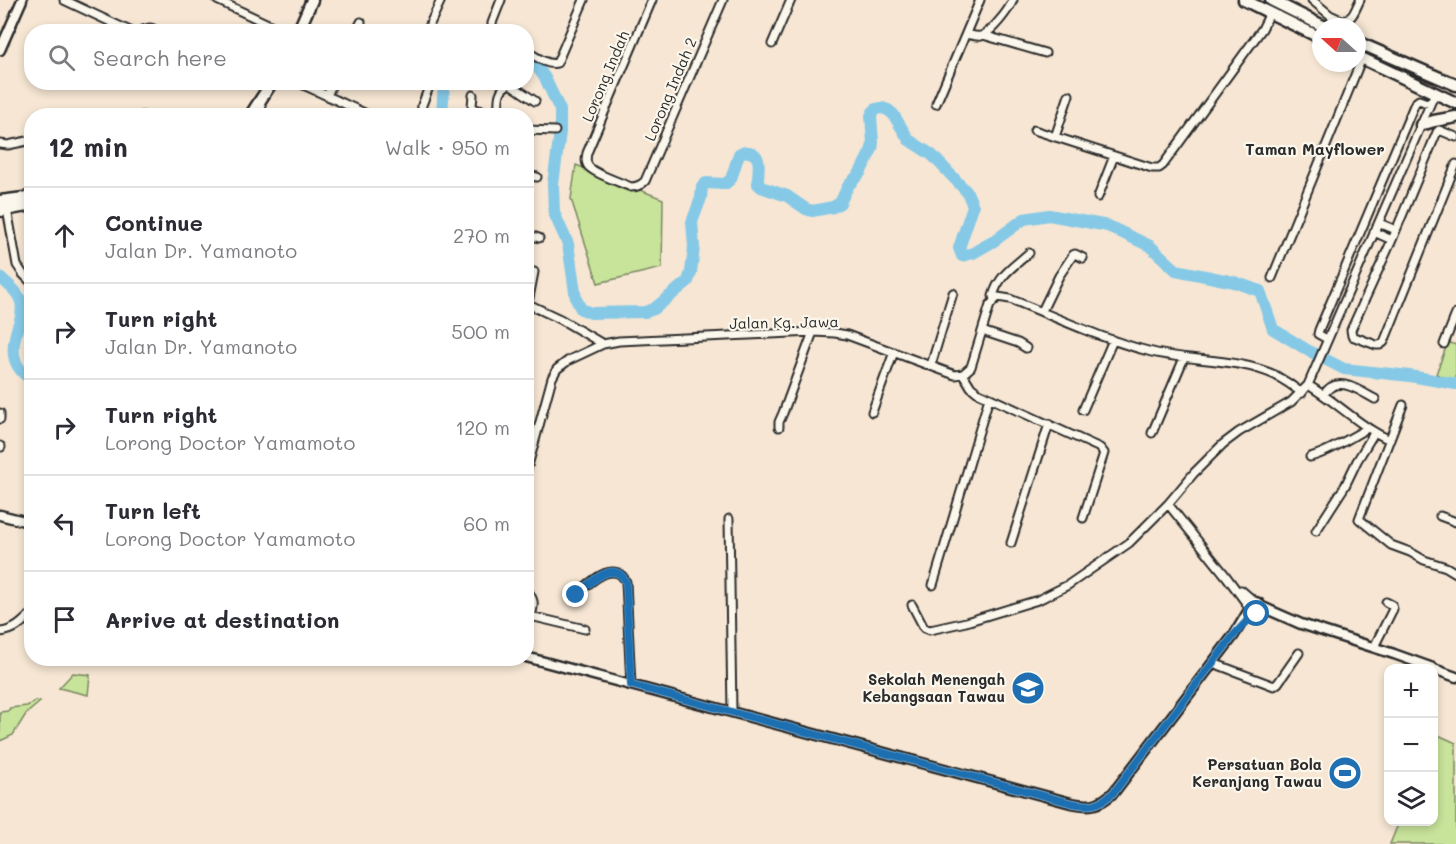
<!DOCTYPE html>
<html lang="en">
<head>
<meta charset="utf-8">
<style>
  :root { --surface:#fff; --page:#f7f7f7; --text:#2b2b33; --muted:#7c7c81; --line:#e1e1e2 }
  body { margin:0; font-family:Mali,sans-serif; background:var(--page); color:var(--text) }
  .controls { position:absolute; right:18px; bottom:18px; display:grid; overflow:hidden; border-radius:12px; box-shadow:0 3px 9px #0003 }
  .controls button { width:54px; height:54px; display:grid; place-items:center; padding:0; border:0; border-bottom:2px solid var(--line); background:var(--surface); color:var(--text); font:30px sans-serif }
  .compass { position:absolute; left:1312px; top:18px; width:54px; height:54px; border-radius:50%; background:var(--surface); box-shadow:0 3px 9px #0003; rotate:291deg }
  .stop { position:absolute; width:18px; height:18px; margin:-14px; border:4px solid #1f6fb2; border-radius:50%; background:#fff }
  .stop.end { background:#1f6fb2; border-color:#fff; box-shadow:0 2px 6px #0008 }
  .list { margin:0; padding:0; list-style:none }
  h2 { display:flex; justify-content:space-between; align-items:center; height:78px; margin:0; padding:0 24px; font-size:26px }
  h2 small { font-size:20px; font-weight:400; color:var(--muted) }
  .list li { display:grid; grid-template-columns:39px 1fr auto; gap:18px; align-items:center; box-sizing:border-box; height:96px; padding:0 24px; border-top:2px solid var(--line) }
  .list b { display:block; font-size:22px; white-space:nowrap }
  .list p { margin:0; font-size:20px; white-space:nowrap; color:var(--muted) }
  .list em { font-size:20px; font-style:normal; color:var(--muted) }
  .icon { flex:none; width:33px; height:33px; fill:none; stroke:currentColor; stroke-width:2; stroke-linecap:round; stroke-linejoin:round }
  .map { position:relative; flex:none; width:1456px; height:844px; overflow:hidden }
  .search { position:absolute; background:var(--surface); box-shadow:0 3px 9px #0003; left:24px; top:24px; width:510px; height:66px; display:flex; align-items:center; gap:15px; box-sizing:border-box; padding:0 21px; border-radius:24px; color:var(--muted); font-size:22px }
  .panel { position:absolute; background:var(--surface); box-shadow:0 3px 9px #0003; left:24px; top:108px; width:510px; height:558px; border-radius:24px }
  .map>svg:first-child { display:block }
  .green { fill:#c8e39a; stroke:#7a8762; stroke-width:1.5 }
  .lines { fill:none; stroke-linecap:round; stroke-linejoin:round }
  .river { stroke:#86c9e7; stroke-width:12 }
  .minor-casing { stroke:#2b2b2b; stroke-width:11 }
  .tertiary-casing { stroke:#2b2b2b; stroke-width:13 }
  .primary-casing { stroke:#2b2b2b; stroke-width:15 }
  .minor { stroke:#fbf7ec; stroke-width:7 }
  .tertiary { stroke:#fbf7ec; stroke-width:8 }
  .primary { stroke:#fbf7ec; stroke-width:10 }
  .route { stroke:#1f6fb2; stroke-width:8 }
  .labels { text-anchor:middle; dominant-baseline:central; stroke-width:4.5; stroke-linejoin:round; paint-order:stroke }
  .street-label { font-size:15px; fill:#2b2b2b; stroke:#fbf7ec }
  .poi-label { font-size:15px; font-weight:bold; fill:#2b2b2b; stroke:#fbf7ec; text-anchor:end }
  .neighbourhood-label { font-size:16px; font-weight:bold; fill:#2b2b2b; stroke:#fbf7ec }
</style>
</head>
<body>
<div class="map">
<svg width="1456" height="844" viewBox="0 0 1456 844">
  <rect width="100%" height="100%" fill="#f6e6d3"/>
  <filter id="ink" filterUnits="userSpaceOnUse"><feTurbulence type="fractalNoise" baseFrequency=".0167" numOctaves="2"/><feDisplacementMap in="SourceGraphic" scale="12" xChannelSelector="R" yChannelSelector="G"/><feConvolveMatrix kernelMatrix="1 2 1 2 8 2 1 2 1" color-interpolation-filters="sRGB"/></filter>
  <g filter="url(#ink)">
    <!-- green -->
    <path class="green" d="M 576,165 L 663,199 L 662,268 L 598,283 L 571,199 Z
      M 1448,342 L 1456,345 L 1456,381 L 1436,374 Z
      M 73,673 L 90,675 L 88,695 L 59,688 Z
      M 35,701 L 40,702 L 26,714 L 13,735 L 0,741 L 0,712 L 8,711 L 10,708 L 27,706 Z
      M 1436,734 L 1456,743 L 1456,844 L 1390,844 L 1399,822 L 1434,822 L 1434,741 Z"/>
    <g class="lines">
      <!-- river -->
      <path class="river" d="M 526,60 L 538,68 L 545,78 L 560,110 L 560,132 L 553,184 L 554,213 L 568,244 L 576,299 L 581,309 L 591,313 L 645,312 L 654,309 L 688,281 L 691,272 L 694,247 L 692,222 L 701,198 L 702,187 L 706,183 L 725,184 L 731,179 L 739,154 C 744,151 743,151 749,152 C 764,155 757,173 758,184 L 761,187 L 787,196 L 806,209 L 812,211 L 833,207 L 840,203 L 848,186 L 860,173 L 872,149 L 873,143 L 871,116 L 873,112 L 876,109 L 882,108 L 888,110 L 893,114 L 909,140 L 932,155 L 967,192 L 973,206 L 959,248 L 962,256 L 973,253 L 994,241 L 1024,219 L 1049,215 L 1108,226 L 1150,246 L 1176,270 L 1234,282 L 1260,291 L 1273,329 L 1309,351 L 1344,369 L 1410,376 L 1456,384
        M 442,116 L 444,82
        M 0,277 C 8,285 18,291 21,302 C 23,311 21,318 18,326 C 11,348 10,366 32,380"/>
      <!-- minor casing -->
      <g class="minor-casing">
        <path id="minor" d="M 64,0 L 132,32
          M 217,0 L 285,32
          M 652,0 L 587,153 C 586,158 585,163 589,167 C 595,174 622,183 631,187 C 637,187 641,185 645,181 L 723,0
          M 1312,0 L 1330,15 L 1343,21 C 1353,19 1355,10 1360,0
          M 430,24 L 441,0
          M 139,32 C 145,29 152,25 156,32
          M 356,32 L 361,22
          M 494,32 L 492,27 L 492,23 L 501,0
          M 966,34 C 971,35 976,37 981,36 C 991,33 1009,10 1013,0
          M 983,35 L 1045,53
          M 772,44 L 791,0
          M 526,51 C 536,56 547,66 557,63 L 584,0
          M 297,82 L 371,116
          M 473,95 L 472,106 L 473,109 L 499,114
          M 327,96 L 333,82
          M 260,102 L 262,110 L 260,116
          M 936,104 L 980,0
          M 141,116 L 144,116
          M 421,116 L 422,105 L 429,87
          M 499,116 C 499,103 496,89 510,84 L 535,101
          M 526,130 L 555,131
          M 1034,130 L 1152,168 L 1159,168 L 1163,165 L 1262,29 L 1268,17 L 1266,11
          M 1055,137 L 1069,95
          M 1456,137 L 1439,130 L 1437,132 L 1392,240 L 1351,330 L 1352,336 L 1376,345 L 1380,345 L 1384,342 L 1456,164
          M 0,144 L 8,145 L 32,140
          M 526,175 L 537,177
          M 1098,197 L 1114,156
          M 7,209 L 17,265 L 23,274 L 32,283
          M 1379,223 L 1396,230
          M 1374,232 L 1392,240
          M 526,234 L 539,238
          M 1272,278 L 1362,58
          M 994,300 L 993,296 C 999,275 1013,267 1029,253
          M 526,303 L 560,319 L 603,344
          M 528,303 L 534,272
          M 1042,311 L 1059,276 L 1073,255 L 1075,254 L 1083,258
          M 982,331 L 1018,343 L 1026,348
          M 1327,339 L 1318,334 L 1319,330 L 1415,103 L 1419,100 L 1430,104
          M 1444,344 L 1456,314
          M 931,365 L 953,293
          M 963,374 L 971,387 L 977,392 L 1100,448 L 1104,453 L 1083,518
          M 1308,385 C 1337,402 1360,427 1390,440
          M 1323,394 C 1326,392 1328,389 1331,387 C 1345,379 1363,393 1375,399
          M 1403,405 L 1359,519 L 1391,545 L 1410,552 L 1424,560 L 1446,567 L 1456,573
          M 1083,410 L 1113,340
          M 872,412 L 894,352
          M 0,413 L 0,419
          M 779,427 L 779,422 L 783,413 L 813,332
          M 1152,433 L 1184,358
          M 0,446 L 1,447
          M 1310,457 C 1330,452 1349,438 1368,428
          M 526,473 L 552,378 L 557,369 L 569,360 L 603,344 L 619,341 L 813,332 L 835,333 L 847,335 L 955,375 L 963,374 L 971,367 L 990,305 L 998,297 L 1010,299 C 1056,317 1101,339 1148,351 C 1189,362 1235,357 1275,375 C 1284,380 1293,386 1302,393
          M 1168,504 L 1226,576 L 1249,607
          M 1440,516 L 1456,522
          M 729,519 L 732,712
          M 1316,531 L 1345,486 L 1357,461 L 1374,433
          M 1011,543 L 1049,424
          M 933,585 L 989,398
          M 526,588 C 534,600 535,602 531,616
          M 1241,590 L 1255,602
          M 575,595 C 588,585 614,557 626,582 L 631,685
          M 912,605 L 924,628 L 930,630 L 966,622 L 1038,600 L 1068,585 L 1129,543 L 1168,504 L 1194,473 L 1223,444 L 1239,432 L 1291,402 L 1308,385 L 1435,93
          M 526,615 L 585,629
          M 0,632 C 14,631 22,623 32,613
          M 1374,647 L 1393,609 L 1392,605 L 1386,602
          M 1213,663 L 1274,686 L 1278,683 L 1299,653"/>
      </g>
      <!-- tertiary casing -->
      <g class="tertiary-casing">
        <path id="tertiary" d="M 0,50 L 22,0
          M 0,515 L 32,523
          M1249 608a6 6 0 1 1 12 0a6 6 0 1 1-12 0Z
          M 1260,606 L 1301,624 L 1394,654 L 1433,668
          M 526,657 L 1071,803 C 1090,807 1099,806 1114,792 L 1234,635 L 1249,610
          M 1434,669 L 1456,677"/>
      </g>
      <!-- primary casing -->
      <g class="primary-casing">
        <path id="primary" d="M 1244,0 L 1321,38
          M 1271,0 L 1325,27
          M 298,32 L 312,0
          M 1357,42 L 1456,85
          M 1357,56 L 1456,103
          M 250,116 L 272,82
          M 1421,125 L 1434,121 L 1456,117
          M 0,201 L 32,197
          M 0,211 L 32,205"/>
      </g>
      <!-- minor -->
      <use href="#minor" class="minor"/>
      <!-- tertiary -->
      <use href="#tertiary" class="tertiary"/>
      <!-- primary -->
      <use href="#primary" class="primary"/>
    </g>
  </g>
  <g class="lines" filter="url(#ink)">
    <!-- route -->
    <path class="route" d="M 576,595 C 588,585 614,557 626,582 L 631,685 L 1071,803 C 1090,807 1099,806 1114,792 L 1234,635 L 1250,618 L 1257,614"/>
  </g>
  <!-- icons -->
  <defs>
    <g id="school-disc" transform="scale(1.725)"><circle r="9.5" fill="#1f6fb2" stroke="#fbf7ec"/><path d="M0-5L7-2L0 1L-7-2ZM-4 1L0 2.5L4 1V4Q0 6-4 4Z" fill="#fff"/></g>
    <g id="stadium-disc" transform="scale(1.725)"><circle r="9.5" fill="#1f6fb2" stroke="#fbf7ec"/><path d="M0-5a6.5 5 0 1 0 0 10a6.5 5 0 1 0 0-10ZM-3.5-1.8h7v3.6h-7Z" fill="#fff"/></g>
  </defs>
  <g fill-rule="evenodd">
    <use href="#school-disc" x="1028" y="688"/>
    <use href="#stadium-disc" x="1345" y="773"/>
  </g>
  <g class="labels">
    <!-- street labels -->
    <g class="street-label">
      <text transform="translate(605 76) rotate(-67)">Lorong Indah</text>
      <text transform="translate(670 89) rotate(-67)">Lorong Indah 2</text>
      <text transform="translate(784 322) rotate(-1)">Jalan Kg. Jawa</text>
    </g>
    <!-- poi labels -->
    <g class="poi-label">
      <text x="1005" y="679">Sekolah Menengah<tspan x="1005" dy="17">Kebangsaan Tawau</tspan></text>
      <text x="1322" y="764">Persatuan Bola<tspan x="1322" dy="17">Keranjang Tawau</tspan></text>
    </g>
    <!-- neighbourhood labels -->
    <g class="neighbourhood-label">
      <text x="1315" y="148">Taman Mayflower</text>
    </g>
  </g>
</svg>
<div class="controls">
<button>+</button>
<button>−</button>
<button><svg class="icon" aria-label="layers" viewBox="0 0 24 24"><path d="M12 4l9 5-9 5-9-5zM3 14l9 5 9-5"/></svg></button>
</div>
<svg class="compass" viewBox="-18 -18 36 36"><path d="M0-13l5 13h-10z" fill="#e53935"/><path d="M0 13l5-13h-10z" fill="#7c7c81"/></svg>
<div class="stop" style="left:1257px;top:614px"></div>
<div class="stop end" style="left:576px;top:595px"></div>
<div class="search"><svg class="icon" aria-label="search" viewBox="0 0 24 24"><circle cx="10" cy="10" r="6"/><path d="M15 15l6 6"/></svg>Search here</div>
<section class="panel">
<h2>12 min<small>Walk · 950 m</small></h2>
<ul class="list">
<li><svg class="icon" aria-label="ahead" viewBox="0 0 24 24"><path d="M12 20V5M6 11l6-6 6 6"/></svg><div><b>Continue</b><p>Jalan Dr. Yamanoto</p></div><em>270 m</em></li>
<li><svg class="icon" aria-label="right" viewBox="0 0 24 24"><path d="M7 20v-9h11M14 6l5 5-5 5"/></svg><div><b>Turn right</b><p>Jalan Dr. Yamanoto</p></div><em>500 m</em></li>
<li><svg class="icon" aria-label="right" viewBox="0 0 24 24"><path d="M7 20v-9h11M14 6l5 5-5 5"/></svg><div><b>Turn right</b><p>Lorong Doctor Yamamoto</p></div><em>120 m</em></li>
<li><svg class="icon" aria-label="left" viewBox="0 0 24 24"><path d="M17 20v-9H6M10 6l-5 5 5 5"/></svg><div><b>Turn left</b><p>Lorong Doctor Yamamoto</p></div><em>60 m</em></li>
<li><svg class="icon" aria-label="arrive" viewBox="0 0 24 24"><path d="M6 21V4h12l-3 4 3 4H6"/></svg><div><b>Arrive at destination</b></div></li>
</ul>
</section>
</div>
</body>
</html>
